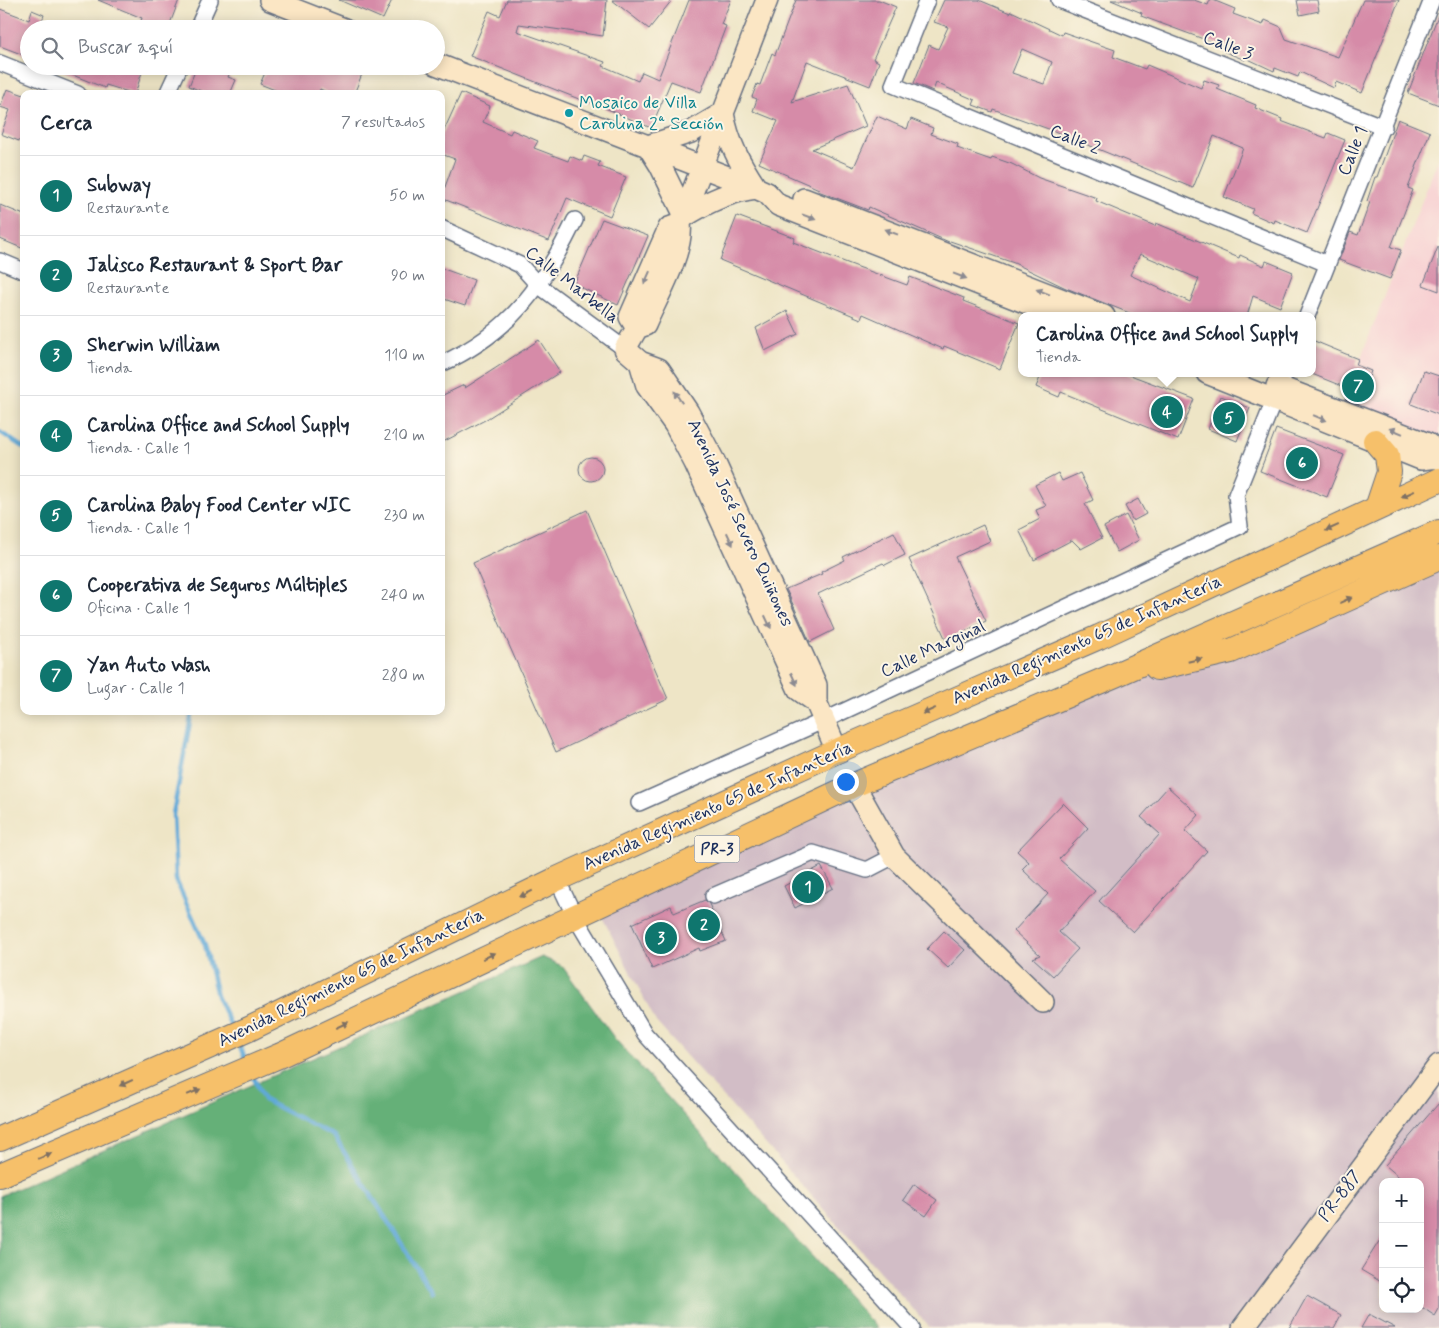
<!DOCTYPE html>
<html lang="es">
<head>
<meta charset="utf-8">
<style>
  :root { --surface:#fff; --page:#f6f6f7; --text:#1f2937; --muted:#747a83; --line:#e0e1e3; --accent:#0f766e }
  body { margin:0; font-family:Mynerve,sans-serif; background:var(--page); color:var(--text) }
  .controls { position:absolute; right:15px; bottom:15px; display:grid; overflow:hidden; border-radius:10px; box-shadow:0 2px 12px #0003 }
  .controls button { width:45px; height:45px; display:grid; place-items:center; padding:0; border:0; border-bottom:1px solid var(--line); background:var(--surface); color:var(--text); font:25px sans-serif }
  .you { position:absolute; left:845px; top:781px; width:18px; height:18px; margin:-12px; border:4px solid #fff; border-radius:50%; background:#1a73e8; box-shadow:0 0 0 8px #1a73e833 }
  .badge { display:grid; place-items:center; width:32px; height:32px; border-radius:50%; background:var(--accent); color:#fff; font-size:16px; font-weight:700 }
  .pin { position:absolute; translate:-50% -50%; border:2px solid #fff; box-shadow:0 1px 5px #0006 }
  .popup { position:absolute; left:1018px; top:312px; width:298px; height:65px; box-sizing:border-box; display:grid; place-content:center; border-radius:10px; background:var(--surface); filter:drop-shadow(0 1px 4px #0005); font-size:16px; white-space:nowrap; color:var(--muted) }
  .popup b { font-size:19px; color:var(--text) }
  .popup::after { content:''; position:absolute; left:50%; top:100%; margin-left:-10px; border:10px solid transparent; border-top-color:var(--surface) }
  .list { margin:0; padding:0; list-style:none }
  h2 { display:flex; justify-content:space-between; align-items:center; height:65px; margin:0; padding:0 20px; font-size:21px }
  h2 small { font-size:16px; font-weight:400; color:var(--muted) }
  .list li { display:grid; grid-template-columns:32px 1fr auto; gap:15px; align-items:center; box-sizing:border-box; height:80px; padding:0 20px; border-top:1px solid var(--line) }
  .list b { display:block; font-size:19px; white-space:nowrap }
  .list p { margin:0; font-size:16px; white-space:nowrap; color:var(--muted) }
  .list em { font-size:16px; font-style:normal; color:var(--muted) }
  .icon { flex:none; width:28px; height:28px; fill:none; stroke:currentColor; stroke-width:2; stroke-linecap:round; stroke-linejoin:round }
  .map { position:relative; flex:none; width:1439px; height:1328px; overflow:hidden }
  .search { position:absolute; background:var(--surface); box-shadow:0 2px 12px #0003; left:20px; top:20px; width:425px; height:55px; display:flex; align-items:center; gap:12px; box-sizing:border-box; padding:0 18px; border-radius:28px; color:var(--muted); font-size:19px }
  .panel { position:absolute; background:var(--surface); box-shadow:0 2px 12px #0003; left:20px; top:90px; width:425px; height:625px; border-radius:10px }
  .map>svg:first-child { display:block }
  .built { fill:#f7cfd2 }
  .industrial { fill:#d2bdc6; fill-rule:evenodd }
  .forest { fill:#65b078; stroke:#40706b }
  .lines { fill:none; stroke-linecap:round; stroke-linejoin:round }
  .stream { stroke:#61a9d8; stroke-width:4.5 }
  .building { fill:#d68ba8; fill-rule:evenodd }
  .street-casing { stroke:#656f82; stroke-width:18 }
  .secondary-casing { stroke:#656f82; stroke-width:24 }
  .primary-casing { stroke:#656f82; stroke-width:26 }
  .street { stroke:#fff; stroke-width:15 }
  .secondary { stroke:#fbe6c4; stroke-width:21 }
  .primary { stroke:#f6c06b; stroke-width:24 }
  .oneway { fill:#8b8a91 }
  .oneway2 { fill:#7e7064 }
  .culture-dot { fill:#0f9aa8; stroke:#fcf5e5; stroke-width:2 }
  .labels { text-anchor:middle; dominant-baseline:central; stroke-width:4; stroke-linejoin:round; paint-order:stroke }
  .shield { fill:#fcf5e5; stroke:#5e6a86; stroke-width:1 }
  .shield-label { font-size:16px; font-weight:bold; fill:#1b2f5e }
  .street-label { font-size:18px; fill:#1b2f5e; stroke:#fcf5e5 }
  .culture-label { font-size:18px; fill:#0d838f; stroke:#fcf5e5; text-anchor:start }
</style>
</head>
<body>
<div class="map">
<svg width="1439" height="1328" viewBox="0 0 1439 1328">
  <rect width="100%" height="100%" fill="#fcf5e5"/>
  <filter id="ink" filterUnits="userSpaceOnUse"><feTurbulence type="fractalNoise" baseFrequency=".02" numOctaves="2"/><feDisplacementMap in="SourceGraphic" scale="10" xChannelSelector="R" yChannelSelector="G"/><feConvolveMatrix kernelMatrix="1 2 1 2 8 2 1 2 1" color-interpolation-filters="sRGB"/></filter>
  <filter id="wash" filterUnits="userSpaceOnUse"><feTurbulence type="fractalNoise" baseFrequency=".0096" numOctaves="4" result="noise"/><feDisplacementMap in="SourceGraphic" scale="20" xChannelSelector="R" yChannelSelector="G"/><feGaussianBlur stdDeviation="1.12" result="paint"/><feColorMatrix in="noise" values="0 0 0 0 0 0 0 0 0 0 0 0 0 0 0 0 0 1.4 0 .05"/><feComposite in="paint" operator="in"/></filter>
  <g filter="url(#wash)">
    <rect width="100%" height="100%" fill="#eee5c6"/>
    <!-- built -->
    <path class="built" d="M 1439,157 L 1439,436 L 1422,436 L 1342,406 Z"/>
    <!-- industrial -->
    <path class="industrial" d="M 1439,528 L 1439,1328 L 930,1328 L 656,1022 L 598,909 ZM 1383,1182 L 1420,1182 L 1420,1309 L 1383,1309 Z"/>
    <!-- forest -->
    <path class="forest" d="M 542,957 L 562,966 L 615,1039 L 877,1328 L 0,1328 L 0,1196 Z"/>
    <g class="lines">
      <!-- stream -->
      <path class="stream" d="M 0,432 L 24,448
        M 192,711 L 173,814 L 176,880 L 205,945 L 217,996 L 232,1028
        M 238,1042 L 247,1063
        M 252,1074 L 264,1100 L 334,1136 L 432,1292"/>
    </g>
    <g id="blocks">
      <!-- building -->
      <path class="building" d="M 98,0 L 179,0 L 168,29 L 156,29 L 140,23 L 142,18 Z
        M 339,0 L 392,0 L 383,19 Z
        M 507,0 L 607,0 L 603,36 L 519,24 L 517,31 L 605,62 L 603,66 L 638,81 L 642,72 L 658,79 L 689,0 L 731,0 L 721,24 L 726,26 L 701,92 L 671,81 L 651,128 L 589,101 L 589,103 L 470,56 L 489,11 L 500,16 Z
        M 612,0 L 672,0 L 649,29 Z
        M 796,0 L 879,0 L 896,7 L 873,59 L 879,62 L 870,86 L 807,61 L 792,102 L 848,84 L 866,126 L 812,149 L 854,167 L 877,116 L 907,129 L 911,119 L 933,128 L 931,134 L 958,144 L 957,148 L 991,160 L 992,157 L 1012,164 L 1039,178 L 1097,198 L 1096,201 L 1155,226 L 1156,223 L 1239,258 L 1240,255 L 1264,266 L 1266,261 L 1293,272 L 1280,307 L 1253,296 L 1247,316 L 1137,316 L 1066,288 L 1014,263 L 950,241 L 949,242 L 869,207 L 868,210 L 818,191 L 819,189 L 759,163 L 778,121 L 753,111 L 757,99 L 752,97 L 757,84 L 760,85 L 772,53 L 775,55 ZM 1140,254 L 1199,279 L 1190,302 L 1130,275 Z
        M 944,0 L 979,0 L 1010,13 L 1011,11 L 1062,35 L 1063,32 L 1115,50 L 1113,57 L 1145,69 L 1147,65 L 1201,88 L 1204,80 L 1219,85 L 1217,89 L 1256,105 L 1255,108 L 1282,119 L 1281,121 L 1326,138 L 1328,133 L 1345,140 L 1307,233 L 1275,220 L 1274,223 L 1251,213 L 1253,209 L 1224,197 L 1243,148 L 1214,136 L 1193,188 L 1054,131 L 993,109 L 992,112 L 973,105 L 975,100 L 936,83 L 933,91 L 914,83 L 929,45 L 938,49 L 948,27 L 934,22 ZM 1022,49 L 1052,62 L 1044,84 L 1012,73 Z
        M 1111,0 L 1194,0 L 1208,5 L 1210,0 L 1213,0 L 1235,9 L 1233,14 L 1263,25 L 1265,20 L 1281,27 L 1286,39 L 1338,57 L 1363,0 L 1399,0 L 1362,93 L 1336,82 L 1334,88 L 1300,72 L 1298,77 L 1275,68 L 1274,71 L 1246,58 L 1245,60 L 1223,51 L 1225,47 L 1141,16 L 1142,13 Z
        M 1297,0 L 1317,0 L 1319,11 L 1300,15 Z
        M 0,9 L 29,20 L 32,10 L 44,15 L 39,29 L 29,29 L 29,57 L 0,46 Z
        M 1439,13 L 1439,105 L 1408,93 Z
        M 144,66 L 135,94 L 106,85 L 105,88 L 53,67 Z
        M 197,66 L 233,66 L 228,77 L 236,80 L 230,94 L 208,94 L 189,86 Z
        M 268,66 L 342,66 L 362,74 L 354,94 L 331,94 L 320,89 L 319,94 L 285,94 L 260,84 Z
        M 7,89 L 24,95 L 24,143 L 1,134 L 10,110 L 0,107 Z
        M 461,93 L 490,106 L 483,122 L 510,134 L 512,130 L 538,141 L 534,148 L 568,161 L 570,156 L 582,161 L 584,156 L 600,162 L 598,166 L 626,177 L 610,216 L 567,198 L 549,241 L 441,198 L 455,159 L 441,154 L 441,137 Z
        M 1398,119 L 1430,132 L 1408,188 L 1413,190 L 1391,247 L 1401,250 L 1390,279 L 1339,260 L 1350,232 L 1358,235 L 1370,202 L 1367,201 L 1375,177 L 1377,177 Z
        M 0,205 L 24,215 L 24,249 L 0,239 Z
        M 737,216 L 795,238 L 793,242 L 850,264 L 907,285 L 910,277 L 964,298 L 963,301 L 1019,323 L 1000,369 L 944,346 L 943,349 L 863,314 L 861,319 L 720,260 Z
        M 602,219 L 648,236 L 618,305 L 574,284 Z
        M 1438,247 L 1439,247 L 1439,291 L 1423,285 Z
        M 441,268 L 474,280 L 465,306 L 441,298 Z
        M 787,311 L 798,334 L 765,351 L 756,328 Z
        M 539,340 L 560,372 L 485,420 L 441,443 L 441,396 L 464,385 L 465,388 Z
        M 1312,340 L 1358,359 L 1356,365 L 1371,371 L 1359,404 L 1345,399 L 1349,389 L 1312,374 Z
        M 1424,371 L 1439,376 L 1439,415 L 1411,404 Z
        M 1042,373 L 1125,373 L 1194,399 L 1178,440 L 1061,392 L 1059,397 L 1036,387 Z
        M 1221,396 L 1250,408 L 1237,441 L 1208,429 Z
        M 1276,429 L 1344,455 L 1327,497 L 1260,471 Z
        M579 469a12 12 0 1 1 24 0a12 12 0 1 1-24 0Z
        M 1058,473 L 1062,481 L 1080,473 L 1093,500 L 1085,504 L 1102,538 L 1081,549 L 1072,540 L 1034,560 L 1019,530 L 1040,519 L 1036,510 L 1046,506 L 1035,485 Z
        M 1138,499 L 1146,514 L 1133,521 L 1125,506 Z
        M 587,510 L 668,699 L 556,752 L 473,563 Z
        M 1126,515 L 1139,540 L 1117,552 L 1104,527 Z
        M 983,525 L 990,541 L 955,557 L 986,621 L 946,640 L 909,559 Z
        M 894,532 L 905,555 L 885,565 L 883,563 L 818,594 L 834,630 L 810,642 L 786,589 L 822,574 L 821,572 L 845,560 L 843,557 Z
        M 1168,787 L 1199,815 L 1185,831 L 1207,851 L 1133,932 L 1099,901 L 1160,834 L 1141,817 Z
        M 1063,803 L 1088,828 L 1059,859 L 1095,891 L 1059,932 L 1078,949 L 1053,976 L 1033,958 L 1040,955 L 1014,931 L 1048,894 L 1022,869 L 1029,862 L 1017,851 Z
        M 821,866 L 833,888 L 795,908 L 784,886 Z
        M 705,900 L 709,904 L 726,941 L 700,951 L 699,948 L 652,969 L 632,924 L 671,906 L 674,913 Z
        M 944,931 L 965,950 L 948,968 L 927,949 Z
        M 1439,1103 L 1439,1309 L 1435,1316 L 1420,1306 L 1420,1182 L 1405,1182 L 1385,1165 Z
        M 914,1184 L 937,1200 L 926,1216 L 903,1200 Z
        M 1383,1235 L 1383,1283 L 1361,1270 Z
        M 1307,1296 L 1341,1315 L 1334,1328 L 1289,1328 Z
        M 1369,1314 L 1395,1328 L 1361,1328 Z"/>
    </g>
  </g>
  <g filter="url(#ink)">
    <use href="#blocks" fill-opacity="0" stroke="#656f82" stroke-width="1"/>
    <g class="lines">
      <!-- street casing -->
      <g class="street-casing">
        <path id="street" d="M 927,0 L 893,85 L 1327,264
          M 1059,0 L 1384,127
          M 197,29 L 210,0
          M 0,63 L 78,94
          M 167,94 L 180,66
          M 441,228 L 520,265 L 538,285 L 625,349
          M 0,261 L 24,271
          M 1307,316 L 1432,0
          M 441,364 C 510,333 543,286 575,220
          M 639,803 L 825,720 L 1240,526 L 1236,495 L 1285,373
          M 557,879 L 574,915 L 645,1034 L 912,1328
          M 713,896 L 813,853 L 867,870 L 894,856"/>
      </g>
      <!-- secondary casing -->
      <g class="secondary-casing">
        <path id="secondary" d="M 270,0 L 344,29
          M 767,0 L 680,224 C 684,252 656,299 645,325 L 637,328 L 625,349 L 640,362 L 659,369 L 688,412 L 714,461 L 816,685 L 816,702 L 837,751
          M 436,64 L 756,188 L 767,193 L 778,205 L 1060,316
          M 723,113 C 728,143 740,163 756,188 C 730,191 707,202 685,216 L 660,165 L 648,146 L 691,132 Z
          M 804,199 L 1104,316
          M 637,328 L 630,317 L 669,228 L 680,224
          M 640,362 L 647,386 L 675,425 L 695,463 L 799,690 L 816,702
          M 1207,373 L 1421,459 L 1436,457
          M 1277,386 L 1428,444 L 1439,459
          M 854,785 L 894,856 L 1043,1002
          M 1243,1328 L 1439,1065"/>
      </g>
      <!-- primary casing -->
      <g class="primary-casing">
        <path id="primary" d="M 1375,441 L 1387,455 L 1389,472 L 1377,508
          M 1157,668 L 1231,651 L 1439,558
          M 0,1139 L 249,1029 L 557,879 L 837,751 L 1099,637 L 1439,480
          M 0,1175 L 281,1055 L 854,785 L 1113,676 L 1439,532"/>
      </g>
      <!-- street -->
      <use href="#street" class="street"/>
      <!-- secondary -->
      <use href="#secondary" class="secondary"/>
      <!-- primary -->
      <use href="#primary" class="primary"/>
    </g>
    <!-- one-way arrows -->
    <defs><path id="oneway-solid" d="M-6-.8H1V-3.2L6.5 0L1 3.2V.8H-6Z" transform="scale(1.25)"/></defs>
    <g class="oneway">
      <use href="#oneway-solid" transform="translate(809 217) rotate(21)"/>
      <use href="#oneway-solid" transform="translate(891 232) rotate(-159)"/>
      <use href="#oneway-solid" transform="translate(960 276) rotate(21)"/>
      <use href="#oneway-solid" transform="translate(647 278) rotate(114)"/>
      <use href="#oneway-solid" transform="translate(1043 292) rotate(-159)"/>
      <use href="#oneway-solid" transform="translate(678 397) rotate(-124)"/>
      <use href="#oneway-solid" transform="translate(1320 418) rotate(22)"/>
      <use href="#oneway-solid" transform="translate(1396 431) rotate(-158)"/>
      <use href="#oneway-solid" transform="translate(730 539) rotate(65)"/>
      <use href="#oneway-solid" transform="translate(768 622) rotate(65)"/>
      <use href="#oneway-solid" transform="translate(794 679) rotate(65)"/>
    </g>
    <g class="oneway2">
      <use href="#oneway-solid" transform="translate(1408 494) rotate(156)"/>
      <use href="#oneway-solid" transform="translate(1332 528) rotate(156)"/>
      <use href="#oneway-solid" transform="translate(1346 600) rotate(-24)"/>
      <use href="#oneway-solid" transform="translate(1195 660) rotate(-13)"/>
      <use href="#oneway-solid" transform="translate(929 711) rotate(156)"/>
      <use href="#oneway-solid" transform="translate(526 894) rotate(154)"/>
      <use href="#oneway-solid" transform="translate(489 956) rotate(-25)"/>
      <use href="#oneway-solid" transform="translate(342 1025) rotate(-25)"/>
      <use href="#oneway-solid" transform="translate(126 1083) rotate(156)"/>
      <use href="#oneway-solid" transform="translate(194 1092) rotate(-23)"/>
      <use href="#oneway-solid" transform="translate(45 1156) rotate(-23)"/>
    </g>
  </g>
  <!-- markers -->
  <circle class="culture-dot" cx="569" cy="113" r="5"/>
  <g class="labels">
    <!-- shield labels -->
    <rect class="shield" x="694.5" y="835.5" width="45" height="27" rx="4"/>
    <g class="shield-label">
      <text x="717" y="849">PR-3</text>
    </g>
    <!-- street labels -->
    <g class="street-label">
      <text transform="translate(1228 46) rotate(21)">Calle 3</text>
      <text transform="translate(1075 140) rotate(22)">Calle 2</text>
      <text transform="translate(1353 151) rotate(-68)">Calle 1</text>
      <text transform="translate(572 285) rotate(38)">Calle Marbella</text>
      <text transform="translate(740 523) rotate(65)">Avenida José Severo Quiñones</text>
      <text transform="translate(1087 640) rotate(-24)">Avenida Regimiento 65 de Infantería</text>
      <text transform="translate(933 649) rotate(-25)">Calle Marginal</text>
      <text transform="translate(718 806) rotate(-24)">Avenida Regimiento 65 de Infantería</text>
      <text transform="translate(351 978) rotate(-26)">Avenida Regimiento 65 de Infantería</text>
      <text transform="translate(1340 1196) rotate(-53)">PR-887</text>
    </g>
    <!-- culture labels -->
    <g class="culture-label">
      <text x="579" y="103">Mosaico de Villa<tspan x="579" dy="21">Carolina 2ª Sección</tspan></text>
    </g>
  </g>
</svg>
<div class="controls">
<button>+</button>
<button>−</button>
<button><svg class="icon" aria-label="locate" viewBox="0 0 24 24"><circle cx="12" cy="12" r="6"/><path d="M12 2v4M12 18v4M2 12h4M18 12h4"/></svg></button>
</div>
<div class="you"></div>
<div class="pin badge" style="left:808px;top:887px">1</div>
<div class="pin badge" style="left:704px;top:925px">2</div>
<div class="pin badge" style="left:661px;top:938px">3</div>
<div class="pin badge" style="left:1167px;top:412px">4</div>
<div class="popup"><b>Carolina Office and School Supply</b>Tienda</div>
<div class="pin badge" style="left:1229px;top:418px">5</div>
<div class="pin badge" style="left:1302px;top:463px">6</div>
<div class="pin badge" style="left:1358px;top:386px">7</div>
<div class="search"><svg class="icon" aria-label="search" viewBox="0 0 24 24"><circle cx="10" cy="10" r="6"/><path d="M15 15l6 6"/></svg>Buscar aquí</div>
<section class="panel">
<h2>Cerca<small>7 resultados</small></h2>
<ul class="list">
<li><span class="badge">1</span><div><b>Subway</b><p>Restaurante</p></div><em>50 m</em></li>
<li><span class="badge">2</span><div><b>Jalisco Restaurant &amp; Sport Bar</b><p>Restaurante</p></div><em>90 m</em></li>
<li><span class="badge">3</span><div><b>Sherwin William</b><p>Tienda</p></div><em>110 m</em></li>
<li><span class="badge">4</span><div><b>Carolina Office and School Supply</b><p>Tienda · Calle 1</p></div><em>210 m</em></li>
<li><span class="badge">5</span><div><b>Carolina Baby Food Center WIC</b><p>Tienda · Calle 1</p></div><em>230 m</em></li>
<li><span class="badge">6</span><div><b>Cooperativa de Seguros Múltiples</b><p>Oficina · Calle 1</p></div><em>240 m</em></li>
<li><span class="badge">7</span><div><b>Yan Auto Wash</b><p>Lugar · Calle 1</p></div><em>280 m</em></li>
</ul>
</section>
</div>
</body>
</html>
